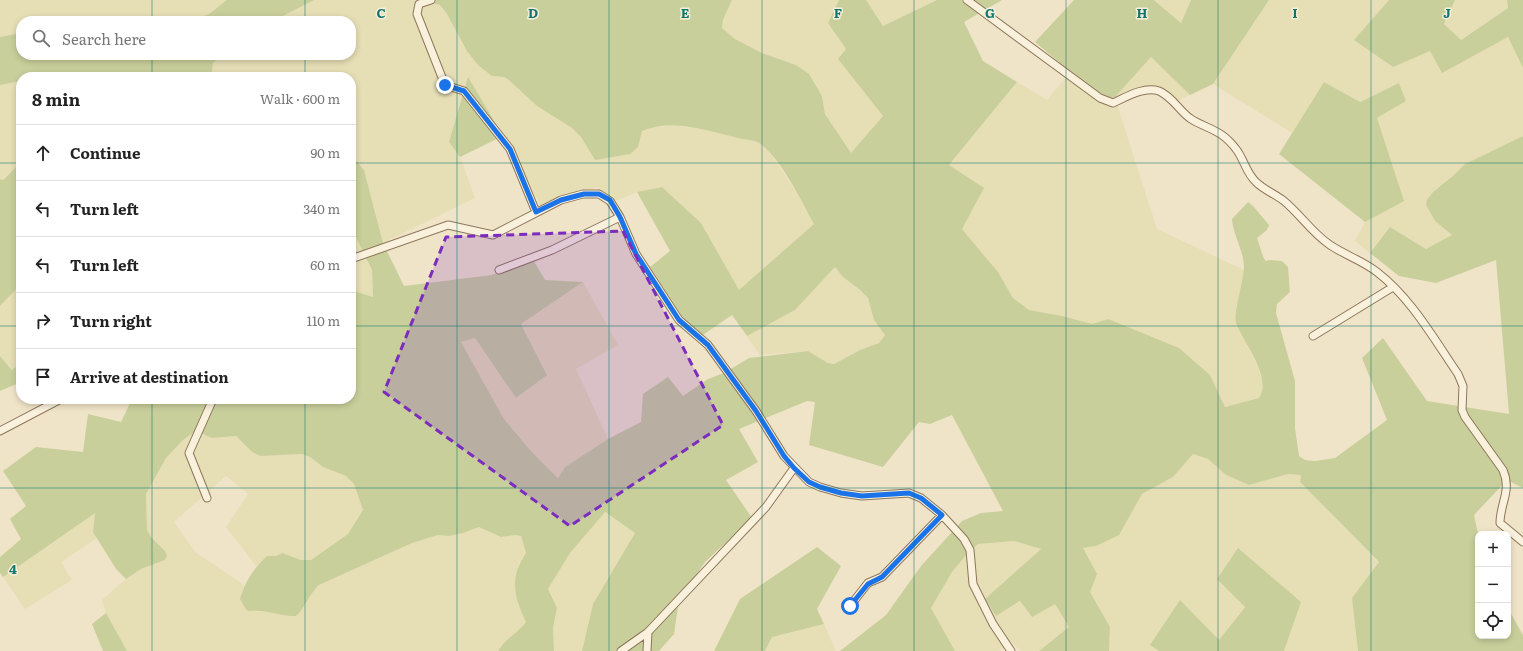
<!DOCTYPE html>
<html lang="en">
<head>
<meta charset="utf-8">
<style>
  :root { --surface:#fff; --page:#f2f2f2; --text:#222; --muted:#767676; --line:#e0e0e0 }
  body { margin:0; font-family:Literata,serif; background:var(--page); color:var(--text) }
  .controls { position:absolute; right:12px; bottom:12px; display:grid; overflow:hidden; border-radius:8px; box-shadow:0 2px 6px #0003 }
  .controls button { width:36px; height:36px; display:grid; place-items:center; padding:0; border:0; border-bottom:1px solid var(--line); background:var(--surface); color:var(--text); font:20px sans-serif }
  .stop { position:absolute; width:12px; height:12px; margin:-9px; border:3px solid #1a73e8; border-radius:50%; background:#fff }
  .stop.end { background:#1a73e8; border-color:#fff; box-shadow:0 1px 4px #0008 }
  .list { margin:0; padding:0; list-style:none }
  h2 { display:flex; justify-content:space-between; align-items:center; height:52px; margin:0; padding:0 16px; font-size:17px }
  h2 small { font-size:13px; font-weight:400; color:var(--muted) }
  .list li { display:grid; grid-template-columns:26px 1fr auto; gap:12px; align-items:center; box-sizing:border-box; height:56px; padding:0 16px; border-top:1px solid var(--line) }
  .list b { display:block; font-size:15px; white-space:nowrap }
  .list em { font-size:13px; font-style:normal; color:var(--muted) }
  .icon { flex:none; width:22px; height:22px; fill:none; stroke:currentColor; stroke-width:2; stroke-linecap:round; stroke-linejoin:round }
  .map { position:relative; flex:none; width:1523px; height:651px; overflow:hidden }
  .search { position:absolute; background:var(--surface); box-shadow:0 2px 6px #0003; left:16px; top:16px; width:340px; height:44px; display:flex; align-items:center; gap:10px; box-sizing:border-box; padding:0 14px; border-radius:16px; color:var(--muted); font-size:15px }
  .panel { position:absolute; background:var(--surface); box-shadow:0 2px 6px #0003; left:16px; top:72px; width:340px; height:332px; border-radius:16px }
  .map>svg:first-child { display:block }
  .farmland { fill:#e6deb5 }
  .green { fill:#c9cf9b }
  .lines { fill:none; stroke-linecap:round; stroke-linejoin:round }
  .street-casing { stroke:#8d765c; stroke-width:9 }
  .street { stroke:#faf1dc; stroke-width:7 }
  .route { stroke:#1a73e8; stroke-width:5 }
  .marked { fill:#7b2cbf; fill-opacity:0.2; stroke:#7b2cbf; stroke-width:3; stroke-dasharray:8 5; stroke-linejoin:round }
  .grid { fill:none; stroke:#0f766e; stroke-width:1; stroke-opacity:0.55 }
  .grid-label { font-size:13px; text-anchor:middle; font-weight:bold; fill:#0f766e; stroke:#f7eed8; stroke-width:3; stroke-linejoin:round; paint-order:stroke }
</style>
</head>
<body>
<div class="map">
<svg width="1523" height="651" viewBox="0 0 1523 651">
  <rect width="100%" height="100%" fill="#f0e4c8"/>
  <!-- farmland -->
  <path class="farmland" d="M 0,0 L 227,0 L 209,14 L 190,21 L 21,21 L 21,33 L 0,37 Z
    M 314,0 L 420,0 L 440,5 L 492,76 L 504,77 L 511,81 L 537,106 L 572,128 L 581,137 L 595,160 L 638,147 L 642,131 L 651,127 L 677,126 L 701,129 L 760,143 L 770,153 L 795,190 L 814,224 L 739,291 L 701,223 L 662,187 L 637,192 L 611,203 L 597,187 L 542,208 L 503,136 L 449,142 L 460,157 L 475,198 L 383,243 L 364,170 L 351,155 L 351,77 L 211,77 L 213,63 L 222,55 L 351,55 L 351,21 L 273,21 Z
    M 732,0 L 839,0 L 828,23 L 846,49 L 838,59 L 883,116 L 851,154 L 825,114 L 822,96 L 796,65 L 762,53 L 735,39 L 722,28 L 723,20 Z
    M 866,0 L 937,0 L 883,26 Z
    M 1155,0 L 1191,0 L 1181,23 Z
    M 1269,0 L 1389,0 L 1355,40 L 1430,50 L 1442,72 L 1508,37 L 1523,68 L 1523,136 L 1465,164 L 1454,175 L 1433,192 L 1435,221 L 1452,235 L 1426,249 L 1390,227 L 1370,253 L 1355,241 L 1365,222 L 1403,200 L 1377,118 L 1406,101 L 1399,83 L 1360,102 L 1324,82 L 1292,133 L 1213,84 Z
    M 1455,0 L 1507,0 L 1508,8 L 1460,40 L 1444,24 Z
    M 1151,57 L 1190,95 L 1175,102 L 1150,88 L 1115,98 L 1157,229 L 1244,270 L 1235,321 L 1257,365 L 1263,382 L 1264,392 L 1260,398 L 1225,407 L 1210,375 L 1108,319 L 1092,324 L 1062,316 L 1029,310 L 1013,298 L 998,272 L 962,229 L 949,166 L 1017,82 L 1047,100 L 1071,72 L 1103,99 Z
    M 16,82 L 21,83 L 21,162 L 2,180 L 0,179 L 0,85 Z
    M 351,227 L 372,270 L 373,297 L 351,290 Z
    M 835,267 L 843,277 L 860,290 L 868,298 L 874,320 L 885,334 L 879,343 L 860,350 L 834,364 L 828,363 L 808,351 L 760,355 L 747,336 L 795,310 Z
    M 583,282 L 618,345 L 576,369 L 608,439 L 565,467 L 558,478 L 531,451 L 504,419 L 461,342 L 475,338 L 517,398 L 547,374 L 521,324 Z
    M 21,284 L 21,363 L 13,370 L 0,356 L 0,306 Z
    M 196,431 L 212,438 L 236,436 L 252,452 L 260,456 L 302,454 L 310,457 L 323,467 L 346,476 L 354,484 L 363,510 L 348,534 L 311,560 L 302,560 L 282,553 L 276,556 L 267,556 L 256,566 L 226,527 L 248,494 L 226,476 L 174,522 L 195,552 L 244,585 L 240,599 L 248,611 L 262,610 L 289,616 L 303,609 L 314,590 L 319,585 L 412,543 L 438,535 L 449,536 L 463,533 L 479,527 L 501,537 L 516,535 L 521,536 L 526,554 L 519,563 L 518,604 L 526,622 L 520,630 L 501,647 L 498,651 L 127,651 L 106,613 L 102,600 L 126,579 L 141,569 L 165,560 L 165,551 L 151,537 L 147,530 L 146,494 L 166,458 L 183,440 Z
    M 1193,454 L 1208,459 L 1226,475 L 1249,485 L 1288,474 L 1301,475 L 1300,482 L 1379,563 L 1352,598 L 1358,651 L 1284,651 L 1301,602 L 1245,606 L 1219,640 L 1150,645 L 1159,651 L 1109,651 L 1110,627 L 1090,592 L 1083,548 L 1096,546 L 1119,534 L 1142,494 L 1173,477 Z
    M 95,512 L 93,532 L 97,538 L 61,562 L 72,580 L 25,609 L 3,577 Z
    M 604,512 L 635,533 L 593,604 L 582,651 L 554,651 L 553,628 L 557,608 L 548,589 L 570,553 Z
    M 1014,541 L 1041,549 L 985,599 L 996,616 L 1021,601 L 1055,604 L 1069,627 L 1039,651 L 1021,651 L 1011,642 L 999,651 L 955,651 L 931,608 L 952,572 L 967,554 L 978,544 Z
    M 824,624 L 836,651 L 765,651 L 772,637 Z"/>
  <!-- green -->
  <path class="green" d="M 227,0 L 314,0 L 273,21 L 190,21 L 209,14 Z
    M 420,0 L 732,0 L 723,20 L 722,28 L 735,39 L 762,53 L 796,65 L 809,74 L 822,96 L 825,114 L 851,153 L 883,116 L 838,59 L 846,49 L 828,23 L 839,0 L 866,0 L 883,26 L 937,0 L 1002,0 L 964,22 L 983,61 L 1017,82 L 949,165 L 984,188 L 962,229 L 998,272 L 1013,298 L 1029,310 L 1062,316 L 1092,324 L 1108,319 L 1179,348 L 1210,375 L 1225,407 L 1259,398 C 1273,378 1243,342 1236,323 C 1233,315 1244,279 1244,266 C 1243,249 1233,235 1232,219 L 1248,202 L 1254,207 L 1269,225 L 1267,230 L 1257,238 L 1264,259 L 1266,261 L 1269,260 L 1282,261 L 1288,267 L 1290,292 L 1277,304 L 1276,313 L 1295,381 L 1295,428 L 1299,456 L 1305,460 L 1315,461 L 1335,458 L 1387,420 L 1362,358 L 1383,338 L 1427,401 L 1509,414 L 1496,260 L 1436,283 L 1399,276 L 1370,253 L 1390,227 L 1426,249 L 1452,235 L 1435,221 L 1426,205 L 1427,200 L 1433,192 L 1454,175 L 1465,164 L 1523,136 L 1523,488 L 1507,480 L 1474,515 L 1478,534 L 1478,636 L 1508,636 L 1508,593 L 1510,612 L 1523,635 L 1523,651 L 1358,651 L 1352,598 L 1379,562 L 1300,482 L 1301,475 L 1288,474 L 1249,485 L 1226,475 L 1208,459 L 1193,454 L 1173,477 L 1142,494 L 1119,535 L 1096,546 L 1083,548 L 1097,574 L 1090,592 L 1110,627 L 1109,651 L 1039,651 L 1069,627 L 1055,604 L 1032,617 L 1020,601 L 996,616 L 985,599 L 1041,549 L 1014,541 L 978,544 L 967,554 L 952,572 L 931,608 L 955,651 L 840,651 L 886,615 L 921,566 L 962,521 L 981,513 L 1003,511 L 952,415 L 930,424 L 919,422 L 883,467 L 809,445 L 815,402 L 807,401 L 739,429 L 758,462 L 726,480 L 752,518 L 705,562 L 679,600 L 674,634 L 659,651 L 582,651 L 593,604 L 635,533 L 605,512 L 570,553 L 548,589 L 557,608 L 553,628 L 554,651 L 498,651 C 505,639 518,633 526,622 C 514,597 509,578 526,553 L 521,536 L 516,535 L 501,537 L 479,527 L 463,533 L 449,536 L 438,535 L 412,543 L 319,585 C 309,594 306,607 296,616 C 278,616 268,609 248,611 L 245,608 L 240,599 C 245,581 254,568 267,556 L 276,556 L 282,553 L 301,560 L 311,560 L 348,534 L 363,510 L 354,484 L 346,476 L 323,467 L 310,457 L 302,454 L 260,456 L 252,452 L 236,436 L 212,438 L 196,431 L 183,440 L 166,458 L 146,494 L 147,530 L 151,537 L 165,551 L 167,556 L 165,560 L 141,569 L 126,579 L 116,569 L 93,532 L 95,513 L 3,577 L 0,573 L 0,557 L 21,539 L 10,519 L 26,506 L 3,471 L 36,447 L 83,452 L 88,414 L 121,422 L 132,399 L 351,399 L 351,290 L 373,297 L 372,270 L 351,227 L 351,155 L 364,170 L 383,243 L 404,286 L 492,275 L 532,258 L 545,280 L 583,282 L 521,324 L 547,375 L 516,398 L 475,338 L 461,342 L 504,419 L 531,451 L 558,478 L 565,467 L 608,439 L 641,422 L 643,394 L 668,377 L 683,396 L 708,379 L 724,373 L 749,358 L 808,351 L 828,363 L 834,364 L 860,350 L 879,343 L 885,335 L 874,320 L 868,298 L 860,290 L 843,277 L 835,267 L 795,310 L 747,336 L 732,315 L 697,339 L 650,267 L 670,251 L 637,192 L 662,187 L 701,223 L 739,290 L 814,224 C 800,199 784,164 762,145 C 757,140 745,140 738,138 C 709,131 671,118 642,131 L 638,147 L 630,154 L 595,160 L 581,137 L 572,128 L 537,106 L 510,81 L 504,77 L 492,76 L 478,65 L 467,51 L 447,14 L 440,5 Z
    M 1074,0 L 1154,0 L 1181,23 L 1191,0 L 1269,0 L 1213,84 L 1190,95 L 1151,57 L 1115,97 L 1103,99 L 1035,42 Z
    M 1389,0 L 1455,0 L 1444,24 L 1461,40 L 1508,8 L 1507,0 L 1523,0 L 1523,68 L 1508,37 L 1442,73 L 1430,51 L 1393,67 L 1354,40 Z
    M 21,33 L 21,55 L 222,55 L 213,63 L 211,77 L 21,77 L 21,83 L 16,82 L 0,85 L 0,37 Z
    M 468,77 L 503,136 L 460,157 L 449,142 Z
    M 1324,82 L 1360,102 L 1399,83 L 1406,101 L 1377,118 L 1404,201 L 1365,222 L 1279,154 Z
    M 21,162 L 21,219 L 18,228 L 21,240 L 21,284 L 0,306 L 0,179 L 3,180 Z
    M 0,356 L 12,370 L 21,363 L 21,382 L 0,391 Z
    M 817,547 L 841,566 L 817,609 L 824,624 L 772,637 L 765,651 L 714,651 L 740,599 Z
    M 1238,548 L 1301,602 L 1284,651 L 1159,651 L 1150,645 L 1180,600 L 1219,640 L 1245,607 L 1217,579 Z
    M 106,613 L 127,651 L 103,651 L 92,624 Z"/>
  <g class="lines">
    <!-- street casing -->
    <g class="street-casing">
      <path id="street" d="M 431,0 L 419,4 L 417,14 L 445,85 L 464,91 L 510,149 L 536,212
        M 967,0 L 1100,98 L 1113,103 C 1126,97 1144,86 1159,91 C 1173,97 1179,111 1191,119 C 1209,130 1221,129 1236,149 C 1244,159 1246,173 1256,182 C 1264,190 1275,194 1284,201 C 1300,214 1312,233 1330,245 C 1345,255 1363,261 1377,272 C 1411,298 1434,339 1458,374 L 1463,386 L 1462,410 L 1465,417 L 1503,470 C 1512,491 1500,503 1500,523 L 1523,542
        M 351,259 L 448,225 L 493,235 L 561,200 L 583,194 L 599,194 L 610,201 L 620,217 L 636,254 L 679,320 L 708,345 L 756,411 L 784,456 L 809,482 L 820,487 L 841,493 L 862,496 L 909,493 L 921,498 L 942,515 L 964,539 L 970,550 L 973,584 L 993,624 L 1011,651
        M 499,270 L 552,250 L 620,217
        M 1313,336 L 1393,287
        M 0,431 L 61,399
        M 207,498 L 189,453 L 213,399
        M 850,606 L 868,583 L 882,577 L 942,515
        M 621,651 L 648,632 L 766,507 L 794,468
        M 647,651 L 648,632"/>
    </g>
    <!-- street -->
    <use href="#street" class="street"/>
  </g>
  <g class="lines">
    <!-- route -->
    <path class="route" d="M 445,85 L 464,91 L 510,149 L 536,212 L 561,200 L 584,194 L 599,194 L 610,200 L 620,217 L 636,254 L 679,320 L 708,345 L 756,411 L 784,456 L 794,468 L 809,482 L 820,487 L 841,493 L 862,496 L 909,493 L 921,498 L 942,515 L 882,577 L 868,584 L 850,606"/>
  </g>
  <!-- marked area -->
  <path class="marked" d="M 623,231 L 723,425 L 570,526 L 384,392 L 446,237 Z"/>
  <!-- grid -->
  <path class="grid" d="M 152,0 L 152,21M 305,0 L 305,21M 457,0 L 457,651M 609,0 L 609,651M 762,0 L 762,651M 914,0 L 914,651M 1066,0 L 1066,651M 1218,0 L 1218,651M 1371,0 L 1371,651M 152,55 L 152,77M 305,55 L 305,77M 0,163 L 21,163M 351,163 L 1523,163M 0,326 L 21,326M 351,326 L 1523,326M 152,399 L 152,651M 305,399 L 305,651M 0,488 L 1523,488"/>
  <g class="grid-label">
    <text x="381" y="18">C</text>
    <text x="533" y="18">D</text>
    <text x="685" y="18">E</text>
    <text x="838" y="18">F</text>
    <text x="990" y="18">G</text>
    <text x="1142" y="18">H</text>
    <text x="1295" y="18">I</text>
    <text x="1447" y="18">J</text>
    <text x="13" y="574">4</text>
  </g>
</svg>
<div class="controls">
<button>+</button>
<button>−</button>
<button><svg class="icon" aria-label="locate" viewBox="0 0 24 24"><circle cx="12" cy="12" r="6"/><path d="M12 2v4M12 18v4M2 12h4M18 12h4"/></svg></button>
</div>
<div class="stop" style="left:850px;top:606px"></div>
<div class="stop end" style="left:445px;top:85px"></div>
<div class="search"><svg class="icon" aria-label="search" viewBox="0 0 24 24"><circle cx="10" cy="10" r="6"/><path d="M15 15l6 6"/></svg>Search here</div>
<section class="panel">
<h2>8 min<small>Walk · 600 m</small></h2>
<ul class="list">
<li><svg class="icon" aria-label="ahead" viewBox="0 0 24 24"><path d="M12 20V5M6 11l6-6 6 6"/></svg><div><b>Continue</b></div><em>90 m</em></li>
<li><svg class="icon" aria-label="left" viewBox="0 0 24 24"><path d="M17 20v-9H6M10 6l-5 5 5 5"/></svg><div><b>Turn left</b></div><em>340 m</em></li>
<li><svg class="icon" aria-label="left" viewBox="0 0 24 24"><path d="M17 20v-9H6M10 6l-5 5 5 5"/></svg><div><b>Turn left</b></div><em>60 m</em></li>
<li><svg class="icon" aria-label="right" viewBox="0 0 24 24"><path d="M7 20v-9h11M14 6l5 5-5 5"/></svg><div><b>Turn right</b></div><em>110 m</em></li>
<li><svg class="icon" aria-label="arrive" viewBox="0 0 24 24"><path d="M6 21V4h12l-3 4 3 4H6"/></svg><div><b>Arrive at destination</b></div></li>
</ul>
</section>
</div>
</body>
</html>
